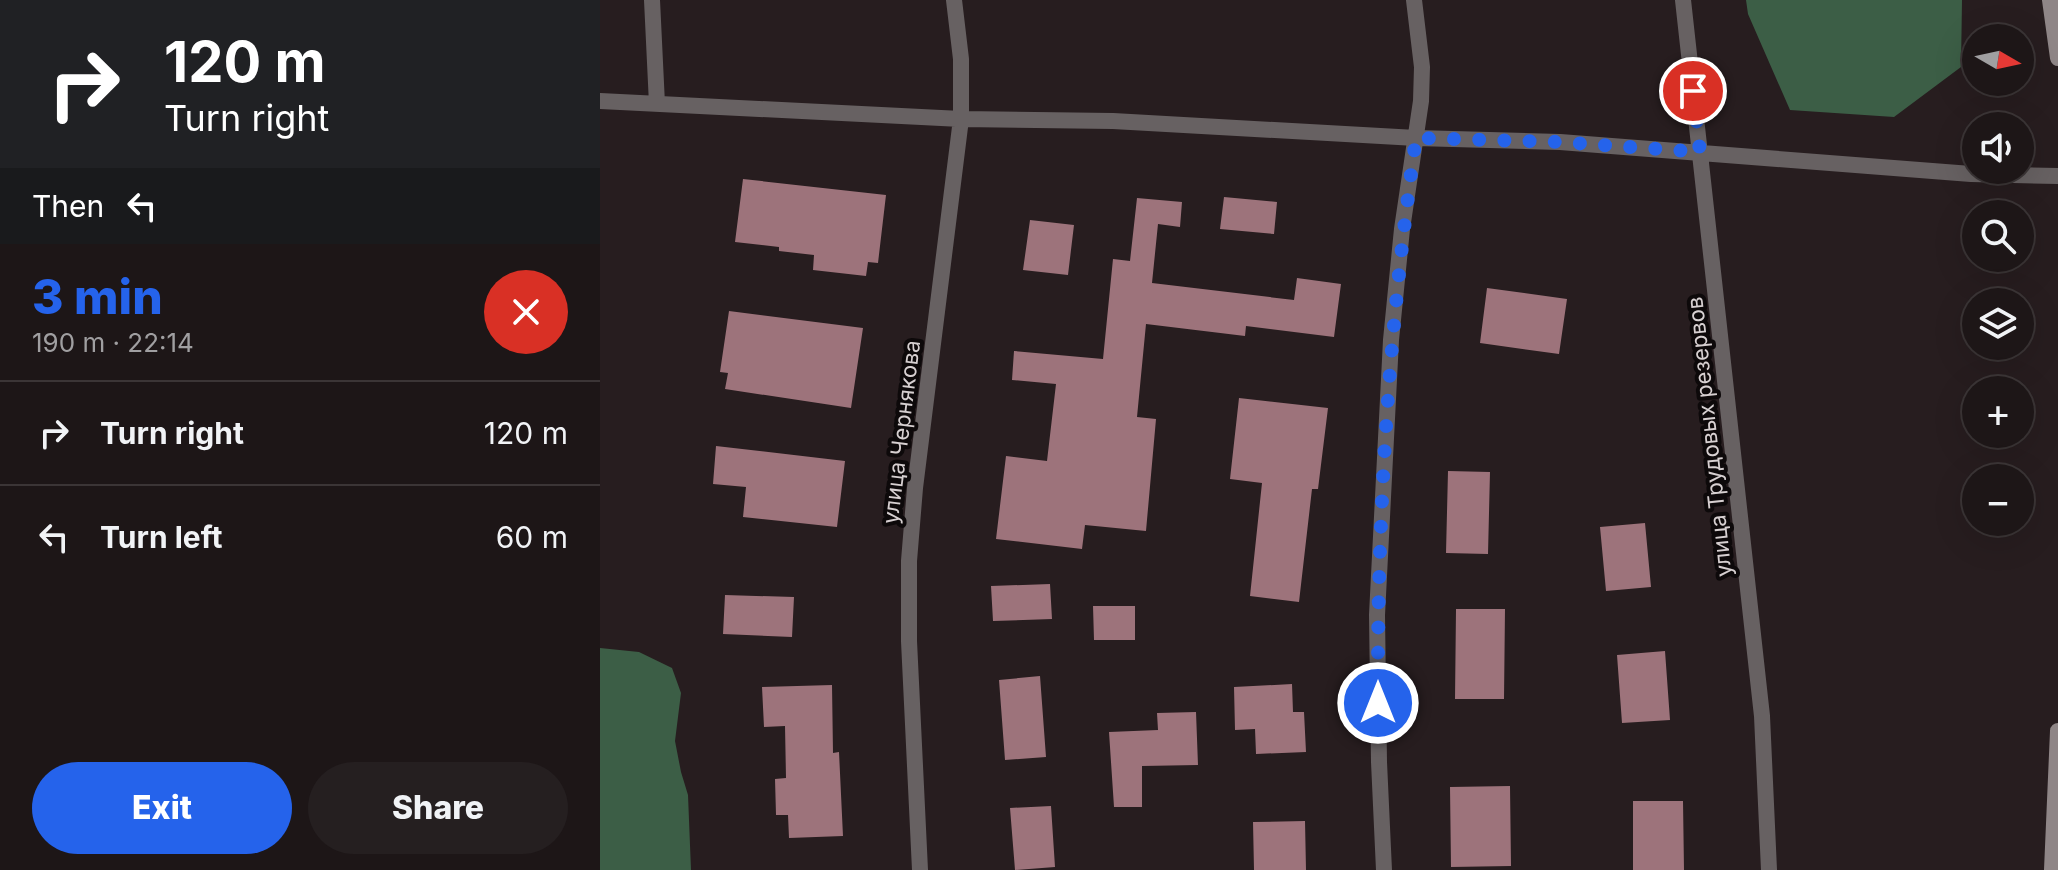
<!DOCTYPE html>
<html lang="en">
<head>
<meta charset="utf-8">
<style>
	:root { --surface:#1d1617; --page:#251f20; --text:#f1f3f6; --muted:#a09fa1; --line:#3b3536; --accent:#2563eb }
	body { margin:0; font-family:Inter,sans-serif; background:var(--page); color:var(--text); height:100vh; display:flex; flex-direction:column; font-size:30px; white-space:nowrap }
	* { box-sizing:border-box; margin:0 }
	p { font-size:26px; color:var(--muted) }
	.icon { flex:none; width:44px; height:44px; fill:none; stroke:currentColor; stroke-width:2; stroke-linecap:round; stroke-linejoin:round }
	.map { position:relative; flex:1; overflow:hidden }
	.panel { display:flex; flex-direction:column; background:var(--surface); width:600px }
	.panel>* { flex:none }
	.guide { background:#202124; color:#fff; overflow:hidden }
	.needle { width:52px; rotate:99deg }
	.tools { position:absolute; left:1362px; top:24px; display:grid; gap:16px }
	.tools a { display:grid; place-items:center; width:72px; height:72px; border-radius:50%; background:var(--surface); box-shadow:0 8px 32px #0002,0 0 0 2px var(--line); font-size:40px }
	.pin { position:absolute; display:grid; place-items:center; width:68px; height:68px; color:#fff; margin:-34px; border:4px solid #fff; border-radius:50%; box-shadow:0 2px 8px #0007 }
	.me { position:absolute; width:88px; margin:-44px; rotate:0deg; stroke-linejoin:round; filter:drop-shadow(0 0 6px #0008) }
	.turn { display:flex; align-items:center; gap:28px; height:168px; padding:0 32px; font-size:36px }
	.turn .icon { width:104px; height:104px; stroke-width:2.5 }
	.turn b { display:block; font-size:56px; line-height:68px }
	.then { display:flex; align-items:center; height:76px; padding:0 32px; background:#0003; gap:16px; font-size:30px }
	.round { display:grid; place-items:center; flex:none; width:84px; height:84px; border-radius:42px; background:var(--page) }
	.overview { display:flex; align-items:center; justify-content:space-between; height:136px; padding:0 32px }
	h1 { font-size:48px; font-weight:800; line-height:60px; color:var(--accent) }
	.cta { display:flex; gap:16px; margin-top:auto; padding:16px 32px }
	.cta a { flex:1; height:92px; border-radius:48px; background:var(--accent); color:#fff; font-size:32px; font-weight:800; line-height:92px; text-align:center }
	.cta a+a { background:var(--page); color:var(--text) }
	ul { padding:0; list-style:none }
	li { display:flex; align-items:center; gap:24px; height:104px; padding:0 32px; border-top:2px solid var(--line) }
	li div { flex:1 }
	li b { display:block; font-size:30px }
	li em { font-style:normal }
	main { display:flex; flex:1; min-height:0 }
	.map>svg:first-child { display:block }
	.forest { fill:#3c5e46 }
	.building { fill:#9d737b }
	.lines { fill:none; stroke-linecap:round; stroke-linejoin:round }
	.minor { stroke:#676162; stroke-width:16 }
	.secondary { stroke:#8f8687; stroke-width:16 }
	.route { stroke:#2563eb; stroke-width:14; stroke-dasharray:0 25.2 }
	.labels { text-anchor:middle; stroke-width:8; stroke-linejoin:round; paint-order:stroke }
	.street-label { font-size:22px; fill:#d7d0d1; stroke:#0d090a }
</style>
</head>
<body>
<main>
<section class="panel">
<div class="guide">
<div class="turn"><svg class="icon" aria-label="right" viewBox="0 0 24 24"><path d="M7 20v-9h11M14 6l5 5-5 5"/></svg><div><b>120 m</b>Turn right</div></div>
<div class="then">Then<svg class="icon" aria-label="left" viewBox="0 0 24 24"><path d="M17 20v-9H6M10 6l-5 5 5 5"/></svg></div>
</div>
<div class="overview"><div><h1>3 min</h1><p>190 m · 22:14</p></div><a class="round" style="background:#d93025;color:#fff"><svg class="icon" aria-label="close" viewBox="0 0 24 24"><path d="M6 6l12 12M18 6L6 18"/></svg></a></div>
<ul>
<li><svg class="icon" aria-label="right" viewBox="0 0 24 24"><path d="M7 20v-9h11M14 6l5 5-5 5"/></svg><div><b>Turn right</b></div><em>120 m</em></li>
<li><svg class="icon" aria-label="left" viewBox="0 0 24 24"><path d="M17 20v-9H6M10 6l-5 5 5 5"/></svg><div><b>Turn left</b></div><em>60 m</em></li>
</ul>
<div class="cta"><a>Exit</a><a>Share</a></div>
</section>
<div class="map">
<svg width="1458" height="870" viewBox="0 0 1458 870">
	<rect width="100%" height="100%" fill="#271d1f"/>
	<path class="forest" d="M 1146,0 L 1362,0 L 1361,67 L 1294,117 L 1190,110 L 1148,14 Z
		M 0,648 L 39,652 L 72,668 L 81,693 L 75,741 L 81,772 L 88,795 L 91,870 L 0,870 Z"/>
	<path class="building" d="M 143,179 L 286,195 L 278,263 L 268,262 L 266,276 L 213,270 L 214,255 L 179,251 L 179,247 L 135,242 Z
		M 624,197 L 677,202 L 674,234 L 620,229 Z
		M 537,198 L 582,202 L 580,227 L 558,224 L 552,283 L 694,300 L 697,278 L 741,284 L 734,337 L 646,326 L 645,336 L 546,324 L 537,417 L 556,419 L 546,531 L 485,525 L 482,549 L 396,539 L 406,456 L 447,461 L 456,384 L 412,380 L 414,351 L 503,359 L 513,259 L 530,261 Z
		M 430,220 L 474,225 L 468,275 L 423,270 Z
		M 887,288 L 967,299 L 959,354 L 880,343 Z
		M 129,311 L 263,328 L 251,408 L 125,389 L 128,373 L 120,372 Z
		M 639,398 L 728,408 L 718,489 L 712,489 L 699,602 L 650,596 L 662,483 L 630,479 Z
		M 116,446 L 245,461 L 237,527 L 143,517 L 146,487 L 113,484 Z
		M 848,471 L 890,472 L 888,554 L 846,553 Z
		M 1045,523 L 1051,587 L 1006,591 L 1000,527 Z
		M 450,584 L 452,619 L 393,621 L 391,586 Z
		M 125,595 L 194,597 L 192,637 L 123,634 Z
		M 493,606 L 535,606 L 535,640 L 494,640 Z
		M 856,609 L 905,609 L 904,699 L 855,699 Z
		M 1065,651 L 1070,720 L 1022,723 L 1017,655 Z
		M 440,676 L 446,757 L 405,760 L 399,680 Z
		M 692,684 L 693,712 L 704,712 L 706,752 L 656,754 L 655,729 L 635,730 L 634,687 Z
		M 232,685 L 233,753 L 239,752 L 243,836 L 189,838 L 188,815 L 176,815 L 175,779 L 186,778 L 185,726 L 164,727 L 162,687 Z
		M 596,712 L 598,765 L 542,766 L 542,807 L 514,807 L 509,732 L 558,730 L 557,713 Z
		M 910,786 L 911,866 L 851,867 L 850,787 Z
		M 1033,801 L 1083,801 L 1084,870 L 1033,870 Z
		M 451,806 L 455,867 L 415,870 L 410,808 Z
		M 705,821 L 706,870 L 654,870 L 653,822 Z"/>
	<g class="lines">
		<path class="minor" d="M 52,0 L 57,104
			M 1083,0 L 1162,716 L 1169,870
			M 0,101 L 361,119 L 513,121 L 816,138 L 960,142 L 1371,174 L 1458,176
			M 320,870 L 309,641 L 309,561 L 315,488 L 361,119 L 361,59 L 354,0
			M 784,870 L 779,762 L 777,615 L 791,340 L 802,229 L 821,101 L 822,67 L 814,0"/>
		<path class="secondary" d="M 1450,0 L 1458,58
			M 1452,870 L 1458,731"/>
	</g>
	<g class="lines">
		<path class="route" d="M 778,703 C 777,515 789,325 816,138 L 960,142 L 1100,152 L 1093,91"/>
	</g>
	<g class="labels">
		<g class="street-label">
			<text transform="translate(301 432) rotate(-83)" y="8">улица Чернякова</text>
			<text transform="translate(1109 437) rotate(-96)" y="8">улица Трудовых резервов</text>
		</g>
	</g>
</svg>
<div class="tools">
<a><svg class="needle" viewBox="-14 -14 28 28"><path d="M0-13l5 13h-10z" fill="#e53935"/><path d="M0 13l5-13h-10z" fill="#a09fa1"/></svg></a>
<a><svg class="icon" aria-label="sound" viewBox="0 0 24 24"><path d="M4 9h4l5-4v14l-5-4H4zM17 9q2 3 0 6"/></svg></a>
<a><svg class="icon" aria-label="search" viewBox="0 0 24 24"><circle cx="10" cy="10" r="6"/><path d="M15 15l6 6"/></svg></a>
<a><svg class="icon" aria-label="layers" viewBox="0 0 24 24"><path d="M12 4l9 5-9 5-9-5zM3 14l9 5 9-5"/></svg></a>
<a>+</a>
<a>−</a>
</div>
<div class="pin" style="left:1093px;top:91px;background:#d93025"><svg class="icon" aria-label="arrive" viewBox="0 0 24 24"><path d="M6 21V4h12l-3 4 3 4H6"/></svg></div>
<svg class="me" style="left:778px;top:703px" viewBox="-20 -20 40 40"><circle r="17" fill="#2563eb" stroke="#fff" stroke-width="3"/><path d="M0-11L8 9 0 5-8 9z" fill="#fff"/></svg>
</div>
</main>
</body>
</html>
